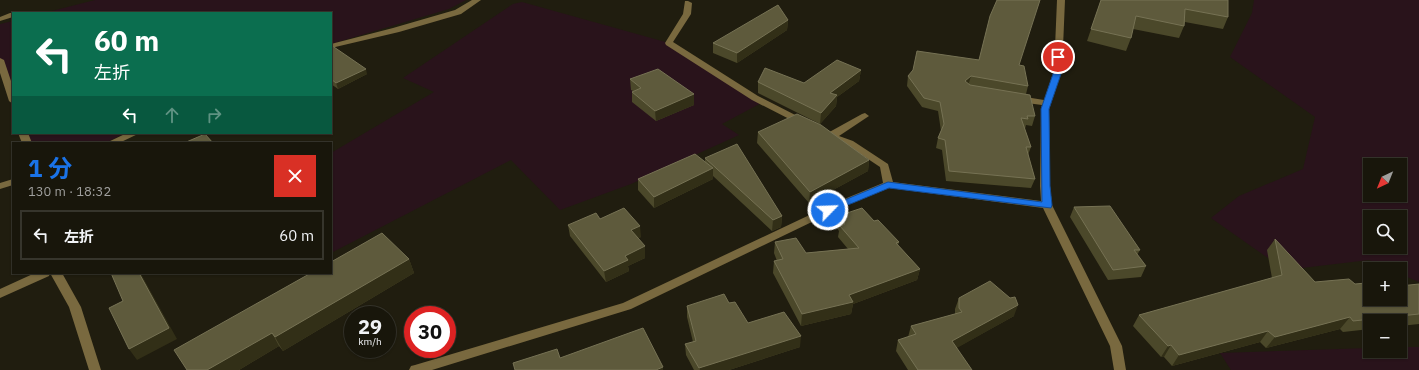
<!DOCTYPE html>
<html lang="ja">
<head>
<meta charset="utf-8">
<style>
	:root { --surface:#18160b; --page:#252319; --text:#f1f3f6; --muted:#9f9f9d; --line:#36352c; --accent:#1a73e8 }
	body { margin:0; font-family:"IBM Plex Sans","Noto Sans JP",sans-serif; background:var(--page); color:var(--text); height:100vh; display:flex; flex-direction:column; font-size:15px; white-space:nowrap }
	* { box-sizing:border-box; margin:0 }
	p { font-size:13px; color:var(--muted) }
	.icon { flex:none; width:22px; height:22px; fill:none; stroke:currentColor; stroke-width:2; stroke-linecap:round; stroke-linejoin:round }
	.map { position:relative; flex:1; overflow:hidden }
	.drawer { position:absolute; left:12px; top:142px; width:320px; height:132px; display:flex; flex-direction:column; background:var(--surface); border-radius:0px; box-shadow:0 1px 3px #0004,0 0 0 1px var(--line) }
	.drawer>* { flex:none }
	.hud { position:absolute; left:12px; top:12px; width:320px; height:122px; border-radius:0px; box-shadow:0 1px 3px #0004,0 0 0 1px var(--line); background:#0b6e4f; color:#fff; overflow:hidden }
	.needle { width:26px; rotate:223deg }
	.controls { position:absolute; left:1363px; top:158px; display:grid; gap:8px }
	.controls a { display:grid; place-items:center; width:44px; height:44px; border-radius:0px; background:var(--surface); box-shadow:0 1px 3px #0004,0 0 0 1px var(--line); font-size:20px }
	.speed { position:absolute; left:344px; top:306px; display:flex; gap:8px; font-size:20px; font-weight:700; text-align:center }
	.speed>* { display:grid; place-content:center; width:52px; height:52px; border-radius:50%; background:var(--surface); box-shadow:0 1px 3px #0004,0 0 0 1px var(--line); line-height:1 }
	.speed small { font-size:10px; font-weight:400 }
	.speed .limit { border:6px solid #d22; background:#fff; color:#111 }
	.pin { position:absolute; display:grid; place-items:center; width:34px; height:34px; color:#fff; margin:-17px; border:2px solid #fff; border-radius:50%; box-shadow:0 1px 4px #0007 }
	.me { position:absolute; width:44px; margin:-22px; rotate:66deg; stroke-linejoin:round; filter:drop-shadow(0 0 3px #0008) }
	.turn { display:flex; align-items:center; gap:14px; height:84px; padding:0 16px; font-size:18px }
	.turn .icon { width:52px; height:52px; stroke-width:2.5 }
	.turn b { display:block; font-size:28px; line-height:34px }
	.lanes { display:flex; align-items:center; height:38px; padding:0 16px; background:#0003; justify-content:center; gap:20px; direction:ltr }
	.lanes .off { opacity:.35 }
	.round { display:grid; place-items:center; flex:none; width:42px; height:42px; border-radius:0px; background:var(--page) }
	.summary { display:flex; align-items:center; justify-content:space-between; height:68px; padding:0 16px }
	h1 { font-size:24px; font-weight:700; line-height:30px; color:var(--accent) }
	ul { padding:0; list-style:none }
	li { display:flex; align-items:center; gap:12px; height:50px; margin:0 8px 6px; padding:0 8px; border:2px solid var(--line); border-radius:0px }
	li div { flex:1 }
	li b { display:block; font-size:15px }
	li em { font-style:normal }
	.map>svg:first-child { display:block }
	.green { fill:#29131b; fill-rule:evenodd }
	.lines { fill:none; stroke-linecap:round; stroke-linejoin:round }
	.minor { fill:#79693f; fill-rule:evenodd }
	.wall { fill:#4b482a }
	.shaded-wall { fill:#322f17 }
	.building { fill:#5e5a3c; stroke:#767254 }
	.route { fill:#1a73e8; stroke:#114b97 }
</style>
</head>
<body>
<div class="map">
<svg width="1419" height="370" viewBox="0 0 1419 370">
	<rect width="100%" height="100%" fill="#201d0f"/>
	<path class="green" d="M 95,0 L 466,0 L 449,9 L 331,44 L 331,13 L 44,13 Z
		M 1254,0 L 1419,0 L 1419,282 L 1400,274 L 1400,269 L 1390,269 L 1369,260 L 1285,270 L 1211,218 L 1239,196 L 1303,169 L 1315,117 L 1230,57 L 1252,13 ZM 1370,165 L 1400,165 L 1400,195 L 1370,195 ZM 1370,217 L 1400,217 L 1400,247 L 1370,247 Z
		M 522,2 L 669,43 L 763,102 L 722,124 L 739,135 L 631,184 L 560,210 L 511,160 L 331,253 L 331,153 L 434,92 L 403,78 L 513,4 Z
		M 13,21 L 13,101 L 0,60 L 0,24 Z
		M 23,133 L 126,133 L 105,143 L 27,143 Z
		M 1400,347 L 1419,347 L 1419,370 L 1231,370 L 1220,353 L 1370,348 L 1370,351 L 1400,351 Z"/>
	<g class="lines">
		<path class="minor" d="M 472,0 L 481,0 L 461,14 L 399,32 L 331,48 L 331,44 L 393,28 L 455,10 Z
			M 1057,0 L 1065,0 L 1062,71 L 1049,109 L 1050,186 L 1052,205 L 1122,346 L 1126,370 L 1114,370 L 1110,346 L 1043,208 L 889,188 L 845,206 L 631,309 L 432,370 L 409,370 L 411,366 L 415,365 L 623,303 L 837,202 L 883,183 L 880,167 L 847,145 L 826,137 L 824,135 L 862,114 L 865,113 L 869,116 L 839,136 L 853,141 L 888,164 L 893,182 L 1041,201 L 1040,186 L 1041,109 L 1042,105 L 1019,102 L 1015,99 L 1019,96 L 1044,100 L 1054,71 Z
			M 685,1 L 688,1 L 692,3 L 691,14 L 673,42 L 758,96 L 805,120 L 807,122 L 805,124 L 799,124 L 752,100 L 666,45 L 665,43 L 683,14 Z
			M 10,13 L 14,13 L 13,17 L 0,21 L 0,17 Z
			M 0,58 L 4,60 L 13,87 L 13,104 L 9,101 L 0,73 Z
			M 18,133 L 28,133 L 32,143 L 22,143 Z
			M 127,133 L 140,133 L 119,143 L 106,143 Z
			M 13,179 L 13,185 L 0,189 L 0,183 Z
			M 35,273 L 62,273 L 81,307 L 101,370 L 89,370 L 69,307 L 50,273 L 49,276 L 0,298 L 0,289 Z"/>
	</g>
	<path class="wall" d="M 1101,0 L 1228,0 L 1228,17 L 1223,29 L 1185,22 L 1184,26 L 1179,38 L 1133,29 L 1131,38 L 1126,51 L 1087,41 Z
		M 788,20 L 787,30 L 737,63 L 713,53 L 713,43 Z
		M 331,45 L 367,74 L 338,89 L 331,84 Z
		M 979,60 L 1019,65 L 1028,86 L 1026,94 L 1035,116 L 1032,126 L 1026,125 L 1025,129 L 1031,147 L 1028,155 L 1035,179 L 1031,188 L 946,181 L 942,150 L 936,148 L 938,138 L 941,131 L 938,111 L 922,107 L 907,86 L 908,76 Z
		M 861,70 L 859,81 L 837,97 L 836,106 L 820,124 L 758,93 L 758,82 L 804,83 Z
		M 630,79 L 694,94 L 694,105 L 656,121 L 632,102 L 632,92 L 633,91 L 631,90 Z
		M 758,132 L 869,160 L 868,171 L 809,203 L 757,143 Z
		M 705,158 L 782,216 L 781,227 L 772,231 L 713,176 L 713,179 L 654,208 L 638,190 L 638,179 L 705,162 Z
		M 1074,207 L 1140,250 L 1137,255 L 1146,266 L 1141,277 L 1108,280 L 1070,217 Z
		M 838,216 L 874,221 L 899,242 L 898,245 L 920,269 L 917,280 L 853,304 L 851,314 L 801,326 L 773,273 L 774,261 L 777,261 L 774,253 L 775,242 L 806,253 L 848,249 L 838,237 L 839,231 L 836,227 Z
		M 600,219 L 641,237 L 638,238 L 645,258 L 628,266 L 629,271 L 606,282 L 570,236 L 568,225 Z
		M 1275,239 L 1315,282 L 1370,299 L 1419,284 L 1419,324 L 1400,326 L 1400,321 L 1370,321 L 1370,329 L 1343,332 L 1340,329 L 1266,348 L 1260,342 L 1172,366 L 1164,357 L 1161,357 L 1133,326 L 1139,315 L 1272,278 L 1267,250 Z
		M 409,259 L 414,273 L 283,351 L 279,346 L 239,370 L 187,370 Z
		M 959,298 L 1014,316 L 956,348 L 972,370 L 908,370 L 896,351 L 898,340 L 908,337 L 911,326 L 955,314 L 955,309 Z
		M 687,306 L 748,323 L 800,347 L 729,370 L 694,370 L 686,355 L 685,344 L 693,342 L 687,317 Z"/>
	<path class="shaded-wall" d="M 788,20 L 787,30 L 737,63 L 737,53 Z
		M 366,69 L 367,74 L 338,89 L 336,83 Z
		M 861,70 L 859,81 L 837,97 L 836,106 L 820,124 L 821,113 L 830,93 Z
		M 971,76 L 968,86 L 965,81 Z
		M 694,94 L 694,105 L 656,121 L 655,111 Z
		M 869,160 L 868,171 L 809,203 L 810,192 Z
		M 713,168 L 713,179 L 654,208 L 654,197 Z
		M 782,216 L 781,227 L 772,231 L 773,220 Z
		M 640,226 L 641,237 L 632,241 L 631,230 Z
		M 645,246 L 645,258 L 628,266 L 629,271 L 606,282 L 604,271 L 625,256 Z
		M 409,259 L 414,273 L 283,351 L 275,337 Z
		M 920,269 L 917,280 L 853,304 L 851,314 L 801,326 L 802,314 L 849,295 Z
		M 139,273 L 143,273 L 141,274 L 177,339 L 137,360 L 129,349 Z
		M 1018,305 L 1014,316 L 948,353 L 952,341 Z
		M 1350,317 L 1340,329 L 1266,348 L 1275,337 Z
		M 1268,331 L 1260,342 L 1172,366 L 1179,355 Z
		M 272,333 L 279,346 L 239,370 L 207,370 Z
		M 801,336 L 800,347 L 729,370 L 700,370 L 699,368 Z
		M 1171,345 L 1164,357 L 1161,357 L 1168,346 Z
		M 663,367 L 663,370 L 656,370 Z"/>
	<path class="building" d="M 997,0 L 1040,0 L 1019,65 L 1024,66 L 1028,86 L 971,76 L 965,81 L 970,85 L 1030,95 L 1035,116 L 1027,116 L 1028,119 L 1021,118 L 1031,147 L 1026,147 L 1035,179 L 949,171 L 945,140 L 938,138 L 944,124 L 940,102 L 924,98 L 908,76 L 913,70 L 917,51 L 979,60 L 990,16 Z
		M 1101,0 L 1228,0 L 1228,17 L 1185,9 L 1184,26 L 1136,16 L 1131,38 L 1091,29 Z
		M 778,5 L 788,20 L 737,53 L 713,43 Z
		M 331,45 L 366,69 L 336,83 L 331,79 Z
		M 837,60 L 861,70 L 830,93 L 837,95 L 821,113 L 758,82 L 765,68 L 804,83 Z
		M 658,69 L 694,94 L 655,111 L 632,92 L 641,88 L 630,79 Z
		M 797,114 L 821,125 L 869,160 L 810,192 L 758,132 Z
		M 205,134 L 213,143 L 184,143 Z
		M 737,144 L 782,216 L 773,220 L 705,158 Z
		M 695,154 L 713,168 L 654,197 L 638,179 Z
		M 1110,206 L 1140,250 L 1134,250 L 1146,266 L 1113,270 L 1074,207 Z
		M 624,208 L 640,226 L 631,230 L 645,246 L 625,256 L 628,260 L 604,271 L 568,225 L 596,213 L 600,219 Z
		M 862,208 L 874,221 L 878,220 L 899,242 L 896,243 L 920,269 L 849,295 L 853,302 L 802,314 L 774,261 L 783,259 L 775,242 L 796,238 L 806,253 L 859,248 L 840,226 L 845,224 L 838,216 Z
		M 382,233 L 409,259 L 275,337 L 272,333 L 207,370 L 187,370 L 174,350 L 311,273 L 331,273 L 331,262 Z
		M 1275,239 L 1315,282 L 1349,279 L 1355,284 L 1366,283 L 1370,287 L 1370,299 L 1400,299 L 1400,286 L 1419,284 L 1419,314 L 1353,321 L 1350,317 L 1275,337 L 1268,331 L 1179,355 L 1171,345 L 1168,346 L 1139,315 L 1282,275 Z
		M 111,273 L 139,273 L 169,328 L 129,349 L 109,308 L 123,301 Z
		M 990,281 L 1010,298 L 1015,297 L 1018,305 L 952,341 L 972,370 L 918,370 L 898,340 L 916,334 L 911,326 L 962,312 L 959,308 L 959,298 Z
		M 724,294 L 729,303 L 735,302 L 748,323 L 784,312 L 801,336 L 699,368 L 685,344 L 696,341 L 687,306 Z
		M 643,328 L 663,367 L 656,370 L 515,370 L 513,363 L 557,349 L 560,358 Z"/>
	<path class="route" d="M 1056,55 L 1062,57 L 1062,71 L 1049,109 L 1050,186 L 1052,205 L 1051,208 L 889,188 L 831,212 L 825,212 L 825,208 L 888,182 L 1042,202 L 1041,109 L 1054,71 Z"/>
</svg>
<div class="controls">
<a><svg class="needle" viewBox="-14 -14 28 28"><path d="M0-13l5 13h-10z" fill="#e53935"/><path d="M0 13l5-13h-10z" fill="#9f9f9d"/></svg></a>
<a><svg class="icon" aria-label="search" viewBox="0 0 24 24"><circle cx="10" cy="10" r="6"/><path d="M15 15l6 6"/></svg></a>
<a>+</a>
<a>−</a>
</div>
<div class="speed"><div>29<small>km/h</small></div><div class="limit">30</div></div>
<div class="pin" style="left:1058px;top:57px;background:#d93025"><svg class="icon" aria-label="arrive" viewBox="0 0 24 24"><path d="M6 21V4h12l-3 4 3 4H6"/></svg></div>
<svg class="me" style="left:828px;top:210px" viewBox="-20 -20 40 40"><circle r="17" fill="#1a73e8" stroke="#fff" stroke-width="3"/><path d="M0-11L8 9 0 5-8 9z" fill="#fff"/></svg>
<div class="hud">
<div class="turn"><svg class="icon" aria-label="left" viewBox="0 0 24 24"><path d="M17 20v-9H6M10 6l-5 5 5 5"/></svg><div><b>60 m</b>左折</div></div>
<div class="lanes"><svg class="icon" aria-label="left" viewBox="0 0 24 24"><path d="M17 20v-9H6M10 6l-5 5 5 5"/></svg><svg class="icon off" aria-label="ahead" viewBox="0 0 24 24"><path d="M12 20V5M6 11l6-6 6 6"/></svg><svg class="icon off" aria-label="right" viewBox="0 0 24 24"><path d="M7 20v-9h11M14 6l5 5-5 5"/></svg></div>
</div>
<section class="drawer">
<div class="summary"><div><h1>1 分</h1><p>130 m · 18:32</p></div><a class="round" style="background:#d93025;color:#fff"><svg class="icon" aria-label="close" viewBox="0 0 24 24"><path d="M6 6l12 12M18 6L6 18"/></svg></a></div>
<ul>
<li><svg class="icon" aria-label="left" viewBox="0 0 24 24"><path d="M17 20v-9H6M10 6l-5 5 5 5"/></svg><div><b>左折</b></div><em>60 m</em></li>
</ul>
</section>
</div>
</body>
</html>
